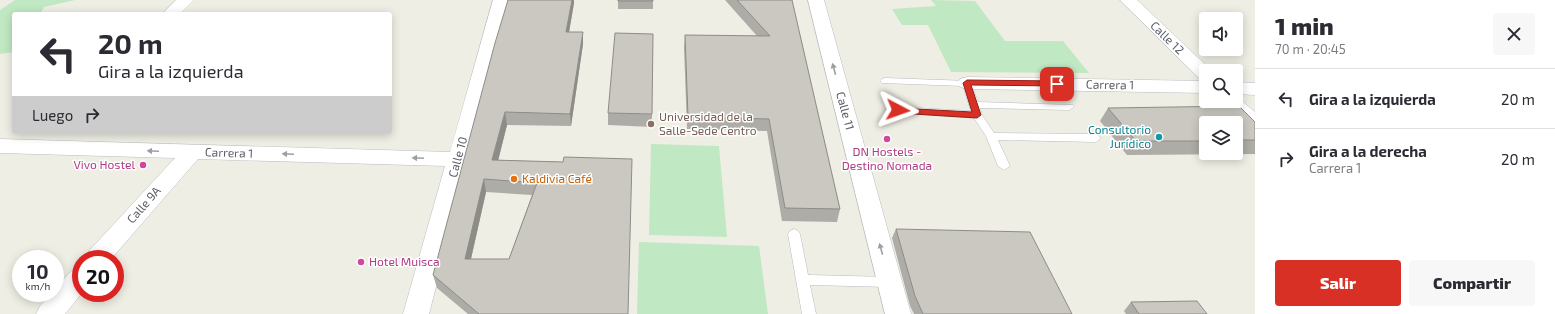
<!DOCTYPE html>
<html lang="es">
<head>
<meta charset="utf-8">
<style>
	:root { --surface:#fff; --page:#f7f7f7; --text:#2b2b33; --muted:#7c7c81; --line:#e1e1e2; --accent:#d93025 }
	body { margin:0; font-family:"Exo 2",sans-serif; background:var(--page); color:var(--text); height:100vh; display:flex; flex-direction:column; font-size:15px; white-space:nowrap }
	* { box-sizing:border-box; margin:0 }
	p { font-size:13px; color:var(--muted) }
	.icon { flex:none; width:22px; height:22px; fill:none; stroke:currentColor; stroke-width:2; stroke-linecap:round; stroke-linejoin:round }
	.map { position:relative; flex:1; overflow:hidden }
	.sheet { display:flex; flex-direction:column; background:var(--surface); width:300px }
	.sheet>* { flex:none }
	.top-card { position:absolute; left:12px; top:12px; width:380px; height:122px; border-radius:4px; box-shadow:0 2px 10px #0003; background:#fff; color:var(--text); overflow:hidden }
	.tools { position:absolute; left:1199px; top:12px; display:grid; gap:8px }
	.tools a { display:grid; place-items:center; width:44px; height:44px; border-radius:4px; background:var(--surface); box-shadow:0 2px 10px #0003; font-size:20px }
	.speed { position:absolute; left:12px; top:250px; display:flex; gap:8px; font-size:20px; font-weight:700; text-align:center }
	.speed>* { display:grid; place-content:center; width:52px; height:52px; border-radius:50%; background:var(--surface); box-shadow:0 2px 10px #0003; line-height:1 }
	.speed small { font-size:10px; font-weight:400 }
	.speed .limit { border:6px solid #d22; background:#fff; color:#111 }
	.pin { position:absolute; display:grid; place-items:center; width:34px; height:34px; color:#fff; margin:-17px; border-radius:8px; box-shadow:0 2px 6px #0006 }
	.me { position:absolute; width:44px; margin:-22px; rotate:94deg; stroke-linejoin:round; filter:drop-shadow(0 0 3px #0008) }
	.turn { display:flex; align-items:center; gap:14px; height:84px; padding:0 20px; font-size:18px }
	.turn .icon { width:52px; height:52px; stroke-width:2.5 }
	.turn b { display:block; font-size:28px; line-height:34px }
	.then { display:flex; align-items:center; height:38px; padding:0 20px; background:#0003; gap:8px; font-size:15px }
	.round { display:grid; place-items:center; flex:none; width:42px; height:42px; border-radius:4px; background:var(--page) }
	.head { display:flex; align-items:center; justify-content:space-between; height:68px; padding:0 20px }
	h1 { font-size:24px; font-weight:800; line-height:30px }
	.cta { display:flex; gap:8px; margin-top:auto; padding:8px 20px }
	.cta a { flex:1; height:46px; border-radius:4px; background:var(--accent); color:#fff; font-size:16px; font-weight:800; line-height:46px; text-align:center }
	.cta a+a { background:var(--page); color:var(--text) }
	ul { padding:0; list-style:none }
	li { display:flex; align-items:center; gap:12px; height:60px; padding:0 20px; border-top:1px solid var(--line) }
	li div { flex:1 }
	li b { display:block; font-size:15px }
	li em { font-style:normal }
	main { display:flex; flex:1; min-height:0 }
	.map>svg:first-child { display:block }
	.green { fill:#c0e8c2 }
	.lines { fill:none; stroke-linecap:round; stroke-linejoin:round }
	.service-casing { stroke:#b9bcc1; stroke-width:1 }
	.minor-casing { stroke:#b9bcc1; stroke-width:1 }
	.service { fill:#fff; fill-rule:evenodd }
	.minor { fill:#fff; fill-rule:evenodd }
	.wall { fill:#aeaca6; fill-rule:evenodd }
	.shaded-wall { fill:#8d8c87 }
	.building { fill:#cac8c1; stroke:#8d8c87; fill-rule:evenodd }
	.oneway { fill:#9da0a3 }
	.route { fill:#d93025; stroke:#8d1f18 }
	.education-dot { fill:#8d6e63; stroke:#fff; stroke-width:1.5 }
	.culture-dot { fill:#0f9aa8; stroke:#fff; stroke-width:1.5 }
	.hotel-dot { fill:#d1479c; stroke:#fff; stroke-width:1.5 }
	.food-dot { fill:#e8710a; stroke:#fff; stroke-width:1.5 }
	.labels { text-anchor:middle; stroke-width:3; stroke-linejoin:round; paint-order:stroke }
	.street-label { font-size:12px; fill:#5c6066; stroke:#fff }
	.education-label { font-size:12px; fill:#785e54; stroke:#fff; text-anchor:start }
	.culture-label { font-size:12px; fill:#0d838f; stroke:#fff; text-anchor:end }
	.hotel-label { font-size:12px; fill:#b23c85; stroke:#fff }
	.food-label { font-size:12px; fill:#c56008; stroke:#fff; text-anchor:start }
</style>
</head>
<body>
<main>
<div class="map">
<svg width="1255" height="314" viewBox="0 0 1255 314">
	<rect width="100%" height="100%" fill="#efeee4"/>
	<path class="green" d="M 15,0 L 75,0 L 44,7 L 40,14 L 14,14 L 14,52 L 0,54 L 0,10 Z
		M 931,0 L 975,1 L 1005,41 L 1063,41 L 1089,73 L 951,72 L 928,25 L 902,25 L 892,9 L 936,6 Z
		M 651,144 L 719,146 L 727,237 L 649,235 Z
		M 639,242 L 759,246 L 768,314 L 637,314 Z"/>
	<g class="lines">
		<g class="service-casing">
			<path id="service" d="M 885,78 L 970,81 L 978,102 L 1073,105 L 1074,107 L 1069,110 L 980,108 L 982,115 L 994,133 L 1096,134 L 1101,138 L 1096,142 L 998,140 L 1010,166 L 1004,170 L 998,166 L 986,136 L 974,118 L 898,113 L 893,110 L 898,107 L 971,111 L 963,86 L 882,83 L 880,81 L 882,79 Z
				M 794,229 L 798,231 L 800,234 L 808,275 L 890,277 L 895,278 L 897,282 L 895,286 L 890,287 L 810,285 L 816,314 L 802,314 L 788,234 L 790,231 Z"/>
		</g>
		<g class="minor-casing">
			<path id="minor" d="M 176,0 L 194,0 L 180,14 L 162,14 Z
				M 493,0 L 509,0 L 429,314 L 403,314 L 445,166 L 198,159 L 111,259 L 85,259 L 88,252 L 175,158 L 0,153 L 0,139 L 450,152 Z
				M 808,0 L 824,0 L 911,314 L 885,314 Z
				M 1120,0 L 1137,0 L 1212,71 L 1206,71 L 1206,81 L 1200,79 Z
				M 967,77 L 1206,81 L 1206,93 L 967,89 L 960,87 L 958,83 L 960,79 Z
				M 1236,82 L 1255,83 L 1255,95 L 1236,94 Z
				M 1236,96 L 1255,112 L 1255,129 L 1248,128 L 1222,101 L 1236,101 Z
				M 81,267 L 82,293 L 65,314 L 36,314 L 40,306 L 52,293 L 55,293 L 55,289 L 72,270 Z"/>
		</g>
		<use href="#service" class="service"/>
		<use href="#minor" class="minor"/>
	</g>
	<path class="wall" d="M 508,0 L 574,3 L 569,32 L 583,32 L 583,44 L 571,126 L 507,125 L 498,160 L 563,162 L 628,314 L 468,314 L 437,288 L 433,275 ZM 486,192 L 532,195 L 509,259 L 471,259 Z
		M 618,0 L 653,0 L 653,9 L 618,9 Z
		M 725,0 L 792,0 L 840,209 L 837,222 L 782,221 L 767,131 L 687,129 L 684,47 L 685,35 L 757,36 Z
		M 1108,108 L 1255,122 L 1255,154 L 1127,155 L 1100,121 ZM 1206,123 L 1236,123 L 1236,153 L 1206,153 Z
		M 608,113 L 652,114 L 652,127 L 608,125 Z
		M 896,229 L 1072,314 L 914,314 L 910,306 L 892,238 Z
		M 1131,302 L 1207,314 L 1126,314 L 1124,311 Z"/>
	<path class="shaded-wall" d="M 572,0 L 574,0 L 574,3 L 567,44 L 566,32 Z
		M 583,32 L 583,44 L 571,126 L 570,114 Z
		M 505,112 L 507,125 L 495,173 L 492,160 Z
		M 484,179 L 486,192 L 468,272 L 465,259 Z"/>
	<path class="building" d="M 508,0 L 572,0 L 566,32 L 583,32 L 570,114 L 505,112 L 492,160 L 563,162 L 564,157 L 632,159 L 628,314 L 479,314 L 433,275 L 495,43 ZM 484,179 L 537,183 L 509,259 L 465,259 Z
		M 618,0 L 653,0 L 653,1 L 618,1 Z
		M 737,0 L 792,0 L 840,209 L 785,208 L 769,119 L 688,117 L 685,35 L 770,36 Z
		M 615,33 L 653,34 L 652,114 L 608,113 Z
		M 1239,106 L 1255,122 L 1255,140 L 1236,140 L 1236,123 L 1206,123 L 1206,141 L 1136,141 L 1108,108 Z
		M 896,229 L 1030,232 L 1072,314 L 923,314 L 915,296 Z
		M 1197,301 L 1207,314 L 1139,314 L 1131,302 Z"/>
	<defs><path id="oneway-solid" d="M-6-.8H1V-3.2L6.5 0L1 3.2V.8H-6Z"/></defs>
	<g class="oneway">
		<use href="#oneway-solid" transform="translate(834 69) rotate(-105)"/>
		<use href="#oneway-solid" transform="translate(153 151) rotate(-178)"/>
		<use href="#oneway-solid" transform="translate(288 154) rotate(-178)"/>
		<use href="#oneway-solid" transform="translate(418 158) rotate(-178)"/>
		<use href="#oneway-solid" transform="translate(881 249) rotate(-105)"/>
	</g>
	<path class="route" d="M 967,80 L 1057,81 L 1061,84 L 1057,86 L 971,85 L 981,115 L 977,118 L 898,113 L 894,110 L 898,108 L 972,112 L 963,83 Z"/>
	<circle class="education-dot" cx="651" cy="124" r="4"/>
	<circle class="culture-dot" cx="1159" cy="137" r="4"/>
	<g class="hotel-dot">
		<circle cx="887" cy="139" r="4"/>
		<circle cx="143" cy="165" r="4"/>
		<circle cx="361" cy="262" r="4"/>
	</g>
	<circle class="food-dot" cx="514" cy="179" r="4"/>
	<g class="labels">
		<g class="street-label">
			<text transform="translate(1167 38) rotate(44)" y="4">Calle 12</text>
			<text transform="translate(1110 85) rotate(1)" y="4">Carrera 1</text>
			<text transform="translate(845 111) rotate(75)" y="4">Calle 11</text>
			<text transform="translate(229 153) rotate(2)" y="4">Carrera 1</text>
			<text transform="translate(458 157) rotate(-75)" y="4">Calle 10</text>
			<text transform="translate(144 205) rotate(-49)" y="4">Calle 9A</text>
		</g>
		<g class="education-label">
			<text x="659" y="121">Universidad de la<tspan x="659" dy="14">Salle-Sede Centro</tspan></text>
		</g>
		<g class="culture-label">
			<text x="1151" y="134">Consultorio<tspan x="1151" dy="14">Jurídico</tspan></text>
		</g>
		<g class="hotel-label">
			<text x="887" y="156">DN Hostels -<tspan x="887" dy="14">Destino Nomada</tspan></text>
			<text x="135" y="169" text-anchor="end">Vivo Hostel</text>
			<text x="369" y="266" text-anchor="start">Hotel Muisca</text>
		</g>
		<g class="food-label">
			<text x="522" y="183">Kaldivia Café</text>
		</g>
	</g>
</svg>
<div class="tools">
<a><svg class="icon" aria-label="sound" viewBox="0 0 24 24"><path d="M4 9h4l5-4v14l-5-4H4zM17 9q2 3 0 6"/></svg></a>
<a><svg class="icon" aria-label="search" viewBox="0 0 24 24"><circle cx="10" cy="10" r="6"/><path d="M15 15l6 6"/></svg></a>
<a><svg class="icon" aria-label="layers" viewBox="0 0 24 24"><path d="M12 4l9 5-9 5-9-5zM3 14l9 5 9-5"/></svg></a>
</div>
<div class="speed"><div>10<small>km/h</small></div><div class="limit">20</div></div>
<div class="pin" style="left:1057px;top:84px;background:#d93025"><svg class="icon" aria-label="arrive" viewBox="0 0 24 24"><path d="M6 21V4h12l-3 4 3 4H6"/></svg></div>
<svg class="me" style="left:898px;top:110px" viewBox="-20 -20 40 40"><path d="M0-17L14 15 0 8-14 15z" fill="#d93025" stroke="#fff" stroke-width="4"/></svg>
<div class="top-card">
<div class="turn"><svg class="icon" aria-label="left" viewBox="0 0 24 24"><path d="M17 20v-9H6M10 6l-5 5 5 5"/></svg><div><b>20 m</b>Gira a la izquierda</div></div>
<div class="then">Luego<svg class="icon" aria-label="right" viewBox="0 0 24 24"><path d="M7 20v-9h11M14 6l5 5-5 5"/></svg></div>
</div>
</div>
<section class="sheet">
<div class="head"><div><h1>1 min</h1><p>70 m · 20:45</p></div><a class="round"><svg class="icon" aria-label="close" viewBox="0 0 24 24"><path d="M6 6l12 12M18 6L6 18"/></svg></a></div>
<ul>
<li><svg class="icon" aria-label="left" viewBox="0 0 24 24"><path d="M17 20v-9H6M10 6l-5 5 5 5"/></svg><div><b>Gira a la izquierda</b></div><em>20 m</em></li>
<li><svg class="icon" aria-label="right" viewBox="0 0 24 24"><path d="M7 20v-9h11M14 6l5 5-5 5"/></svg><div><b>Gira a la derecha</b><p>Carrera 1</p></div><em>20 m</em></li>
</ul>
<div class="cta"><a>Salir</a><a>Compartir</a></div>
</section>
</main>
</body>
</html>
